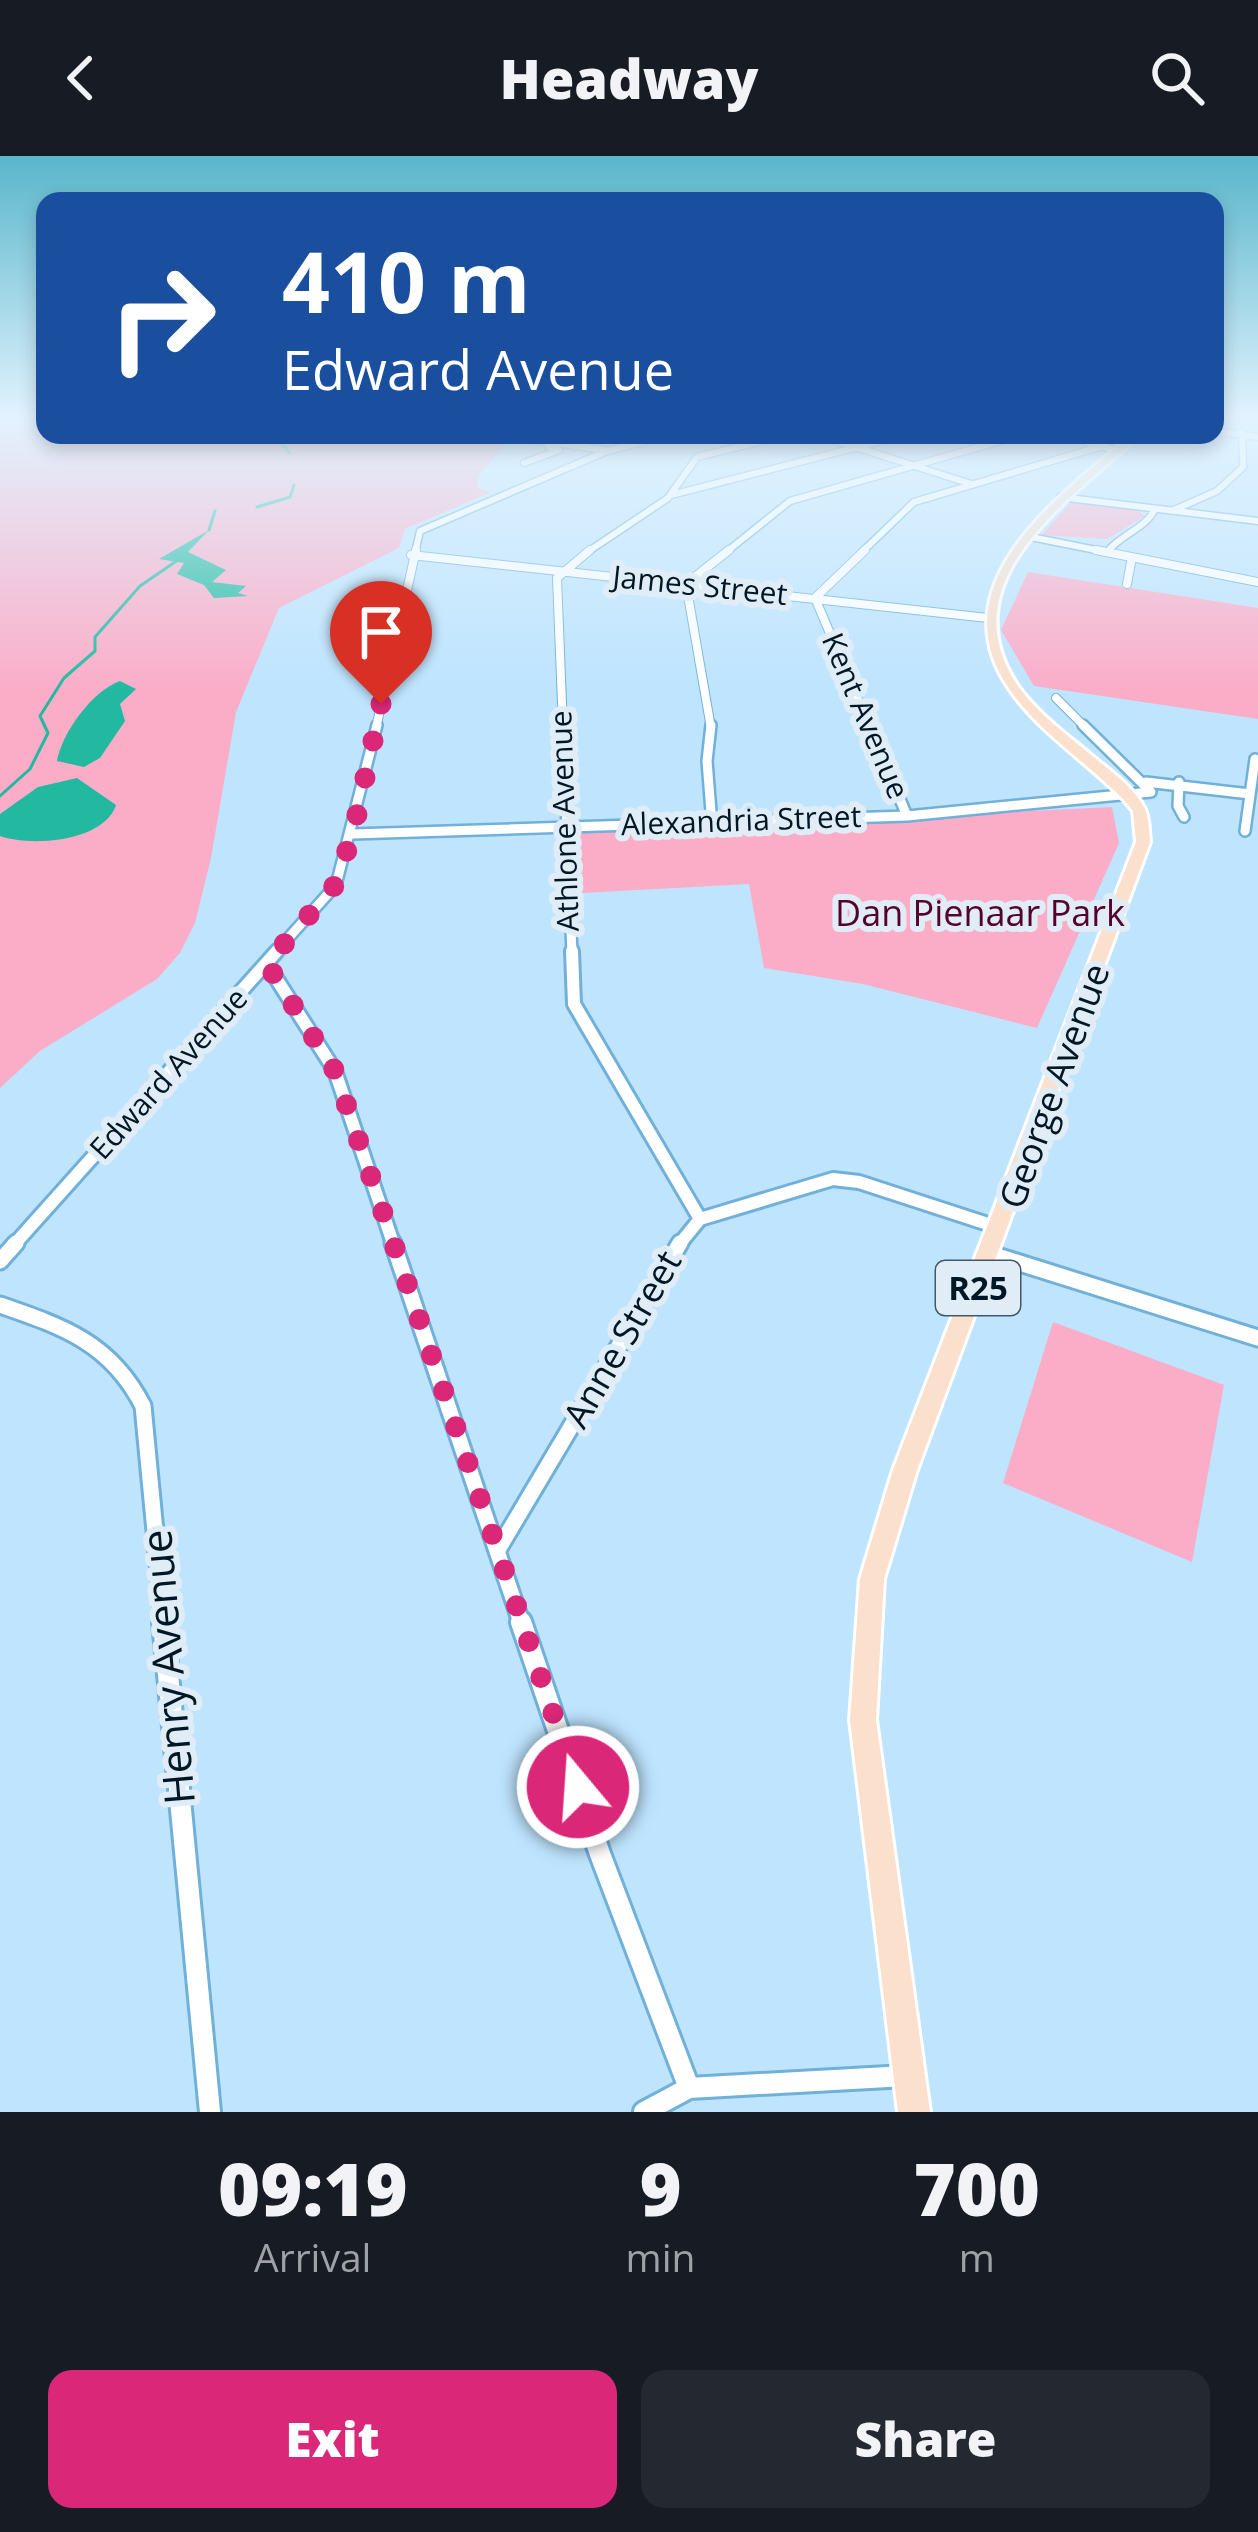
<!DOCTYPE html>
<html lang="en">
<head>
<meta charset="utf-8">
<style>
	:root { --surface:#171b24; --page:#242831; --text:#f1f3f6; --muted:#9ea1a6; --accent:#db2777 }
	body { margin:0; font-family:"Open Sans",sans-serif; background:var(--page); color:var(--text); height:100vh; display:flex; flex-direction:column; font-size:45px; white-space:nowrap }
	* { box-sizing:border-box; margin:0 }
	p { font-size:39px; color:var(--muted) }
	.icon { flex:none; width:66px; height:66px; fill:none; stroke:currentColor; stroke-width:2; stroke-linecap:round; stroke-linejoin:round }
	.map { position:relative; height:1956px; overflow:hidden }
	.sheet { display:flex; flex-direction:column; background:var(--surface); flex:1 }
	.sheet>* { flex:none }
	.banner { position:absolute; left:36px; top:36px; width:1188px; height:252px; border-radius:24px; box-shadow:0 6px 18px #0003; background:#1a4fa0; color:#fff; overflow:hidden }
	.pin { position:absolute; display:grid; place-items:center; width:102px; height:102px; color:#fff; margin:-123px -51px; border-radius:50% 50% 50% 0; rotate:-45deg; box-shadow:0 0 12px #0007 }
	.pin .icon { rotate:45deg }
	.me { position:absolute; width:132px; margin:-66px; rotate:342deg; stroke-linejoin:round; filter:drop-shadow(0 0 9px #0008) }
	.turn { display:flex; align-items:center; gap:42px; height:252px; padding:0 48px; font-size:54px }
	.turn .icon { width:156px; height:156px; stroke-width:2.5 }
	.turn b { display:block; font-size:84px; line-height:102px }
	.eta { display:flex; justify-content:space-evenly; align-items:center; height:204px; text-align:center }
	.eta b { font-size:72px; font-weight:800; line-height:84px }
	.primary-button { display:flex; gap:24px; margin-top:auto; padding:24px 48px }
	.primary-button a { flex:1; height:138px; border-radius:24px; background:var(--accent); color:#fff; font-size:48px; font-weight:800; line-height:138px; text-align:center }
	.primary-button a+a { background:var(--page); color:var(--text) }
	header { display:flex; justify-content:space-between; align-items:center; height:156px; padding:0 48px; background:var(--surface); font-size:54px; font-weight:800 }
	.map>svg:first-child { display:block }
	.green { fill:#fbadc8 }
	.water { fill:#23b9a0 }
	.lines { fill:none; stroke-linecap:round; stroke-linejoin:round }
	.stream { stroke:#23b9a0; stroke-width:3 }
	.street-far5-casing { stroke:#70b0d9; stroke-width:9 }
	.street-far4-casing { stroke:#70b0d9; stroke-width:10 }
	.street-far3-casing { stroke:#70b0d9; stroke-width:14 }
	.street-far2-casing { stroke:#70b0d9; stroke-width:18 }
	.street-far1-casing { stroke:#70b0d9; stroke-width:21 }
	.street-casing { stroke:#70b0d9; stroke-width:26 }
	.primary-casing { stroke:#fff; stroke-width:6 }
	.street-far5 { stroke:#fff; stroke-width:6 }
	.street-far4 { stroke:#fff; stroke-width:8 }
	.street-far3 { stroke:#fff; stroke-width:9 }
	.street-far2 { stroke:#fff; stroke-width:12 }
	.street-far1 { stroke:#fff; stroke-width:15 }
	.street { stroke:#fff; stroke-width:20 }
	.primary { fill:#fae0cd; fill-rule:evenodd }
	.route { stroke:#db2777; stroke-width:21; stroke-dasharray:0 37.8 }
	.labels { text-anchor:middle; stroke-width:12; stroke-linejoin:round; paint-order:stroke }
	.far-street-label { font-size:30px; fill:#001726; stroke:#e1edf6 }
	.shield { fill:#e1edf6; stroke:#445764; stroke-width:3 }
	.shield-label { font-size:33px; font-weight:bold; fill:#001726 }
	.park-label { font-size:36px; fill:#56002c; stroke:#e1edf6 }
	.street-label { font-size:36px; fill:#001726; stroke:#e1edf6 }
	.near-street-label { font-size:42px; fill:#001726; stroke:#e1edf6 }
</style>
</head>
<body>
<header><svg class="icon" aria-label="back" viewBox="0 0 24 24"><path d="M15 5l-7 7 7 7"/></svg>Headway<svg class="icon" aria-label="search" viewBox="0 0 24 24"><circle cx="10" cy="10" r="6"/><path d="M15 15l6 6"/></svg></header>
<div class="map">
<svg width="1258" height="1956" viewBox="0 0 1258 1956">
	<rect width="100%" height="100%" fill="#bee4fe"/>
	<path class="green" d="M 0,260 L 45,260 L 45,279 L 430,279 L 506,288 L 479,319 L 477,332 L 491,336 L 405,373 L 399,392 L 279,452 L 236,556 L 211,702 L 195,767 L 180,797 L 157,823 L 40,895 L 0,932 Z
		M 1071,346 L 1135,353 L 1145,360 L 1107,383 L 1042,379 Z
		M 1028,416 L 1258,452 L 1258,563 L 1034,530 L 1001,474 Z
		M 1112,651 L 1119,687 L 1037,872 L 863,828 L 764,812 L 749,728 L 582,737 L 580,677 Z
		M 1053,1166 L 1224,1229 L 1192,1406 L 1003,1327 Z"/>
	<path class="water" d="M 209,374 L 188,396 L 226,414 L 212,426 L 246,430 L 238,437 L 248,440 L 214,442 L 204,429 L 177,418 L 184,407 L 159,403 Z
		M 120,525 L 136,533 L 120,548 L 125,565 L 100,602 L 84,611 L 57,605 C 62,577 92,535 120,525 Z
		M 77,622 L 116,649 C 104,686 31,691 0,680 L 0,658 L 38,631 Z"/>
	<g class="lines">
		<path class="stream" d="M 264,279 L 281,285 L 289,297
			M 257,351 L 290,341 L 294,329
			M 209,374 L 215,355
			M 0,640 L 30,613 L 48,577 L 40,560 L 64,522 L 95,495 L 95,481 L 140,430 L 178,404"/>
		<g class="street-far5-casing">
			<path id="street-far5" d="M 1215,275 L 1258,281
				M 498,279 L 605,294
				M 818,279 L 971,328
				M 1062,279 L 1118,295
				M 524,307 L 559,294 L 548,290 L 575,279
				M 671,339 L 904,279
				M 1060,341 L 1258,365
				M 1174,354 L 1217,335 L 1243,311 L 1242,276
				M 1026,380 L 1111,397
				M 1108,395 C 1122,378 1146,372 1155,353
				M 415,397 L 420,375 L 607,295 L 669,279
				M 586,397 L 668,342 L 697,301 L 787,279
				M 725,397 L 790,345 L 1021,279
				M 861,397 L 914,346 L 1102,290"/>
		</g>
		<g class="street-far4-casing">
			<path id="street-far4" d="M 865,394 L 815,442 L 870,572
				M 1096,394 L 1258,426
				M 411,399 L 988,462
				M 1127,428 L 1132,401
				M 1056,542 L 1086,572
				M 376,572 L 416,394
				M 563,572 L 557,422 L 590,394
				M 711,572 L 686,428 L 729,394"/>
		</g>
		<g class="street-far3-casing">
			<path id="street-far3" d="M 563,569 L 572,798
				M 711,569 L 707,605 L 712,668
				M 869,569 L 907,660
				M 1146,626 L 1250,638
				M 1179,626 L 1178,650 L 1184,661
				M 1245,675 L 1255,603
				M 353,678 L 907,660 L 1151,636 L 1083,569
				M 274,798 L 336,729 L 377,569"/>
		</g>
		<g class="street-far2-casing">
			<path id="street-far2" d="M 572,795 L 574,848 L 700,1063
				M 267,808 L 335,915 L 394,1090
				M 13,1090 L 277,795
				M 678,1090 L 700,1063 L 833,1023 L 859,1026 L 1000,1072"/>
		</g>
		<g class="street-far1-casing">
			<path id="street-far1" d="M 393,1087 L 522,1469
				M 991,1098 L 1258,1182
				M 0,1105 L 16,1087
				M 0,1149 C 64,1171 111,1187 143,1250 L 164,1469
				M 499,1392 L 680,1087"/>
		</g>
		<g class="street-casing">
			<path id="street" d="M 163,1466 L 210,1956
				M 521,1466 L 600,1698 L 689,1932
				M 644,1956 L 689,1932 L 906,1920"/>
		</g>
		<g class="primary-casing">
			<path id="primary" d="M 1132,279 L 1140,279 C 1072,343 946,423 1018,530 C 1037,557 1066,578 1091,599 C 1109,614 1141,636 1147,659 C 1149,667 1149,677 1150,686 L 917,1314 L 884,1423 L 876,1564 L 930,1956 L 898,1956 L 850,1564 L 860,1423 L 893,1314 L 1136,686 L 1133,655 L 1124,644 C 1088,607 1040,577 1010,534 C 936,429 1059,340 1132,279 Z"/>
		</g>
		<use href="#street-far5" class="street-far5"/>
		<use href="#street-far4" class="street-far4"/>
		<use href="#street-far3" class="street-far3"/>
		<use href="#street-far2" class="street-far2"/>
		<use href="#street-far1" class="street-far1"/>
		<use href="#street" class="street"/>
		<use href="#primary" class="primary"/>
	</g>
	<linearGradient id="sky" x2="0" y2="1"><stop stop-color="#59b6cb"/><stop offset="0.49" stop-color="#e2f3ff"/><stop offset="1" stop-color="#e2f3ff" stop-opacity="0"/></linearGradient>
	<rect width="1258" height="534" fill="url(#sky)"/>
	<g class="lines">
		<path class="route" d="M 381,548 L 353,677 L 335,729 L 267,808 L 335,915 L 578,1631"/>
	</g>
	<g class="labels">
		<g class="far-street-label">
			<text transform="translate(700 430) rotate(6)" y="10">James Street</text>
			<text transform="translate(865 560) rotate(67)" y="10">Kent Avenue</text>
			<text transform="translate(565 665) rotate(-92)" y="10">Athlone Avenue</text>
			<text transform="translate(741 665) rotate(-2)" y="10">Alexandria Street</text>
			<text transform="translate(169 918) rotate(-48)" y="10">Edward Avenue</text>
		</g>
		<rect class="shield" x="936" y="1105" width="84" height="54" rx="9"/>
		<g class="shield-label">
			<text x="978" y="1144">R25</text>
		</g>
		<g class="park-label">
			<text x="980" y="770">Dan Pienaar Park</text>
		</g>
		<g class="street-label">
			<text transform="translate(1054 930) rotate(-70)" y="13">George Avenue</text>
			<text transform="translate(622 1183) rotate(-60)" y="13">Anne Street</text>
		</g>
		<g class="near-street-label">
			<text transform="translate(168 1511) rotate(-95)" y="15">Henry Avenue</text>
		</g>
	</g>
</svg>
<div class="pin" style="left:381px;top:548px;background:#d93025"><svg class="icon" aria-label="arrive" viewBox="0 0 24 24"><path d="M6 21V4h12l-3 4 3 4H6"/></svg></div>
<svg class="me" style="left:578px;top:1631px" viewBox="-20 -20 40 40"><circle r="17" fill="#db2777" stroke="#fff" stroke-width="3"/><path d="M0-11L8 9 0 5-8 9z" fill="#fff"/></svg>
<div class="banner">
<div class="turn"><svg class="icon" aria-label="right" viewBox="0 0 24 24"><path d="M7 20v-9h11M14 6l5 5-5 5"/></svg><div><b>410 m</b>Edward Avenue</div></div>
</div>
</div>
<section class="sheet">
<div class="eta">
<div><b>09:19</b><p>Arrival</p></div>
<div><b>9</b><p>min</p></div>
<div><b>700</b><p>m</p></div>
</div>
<div class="primary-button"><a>Exit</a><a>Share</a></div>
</section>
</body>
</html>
